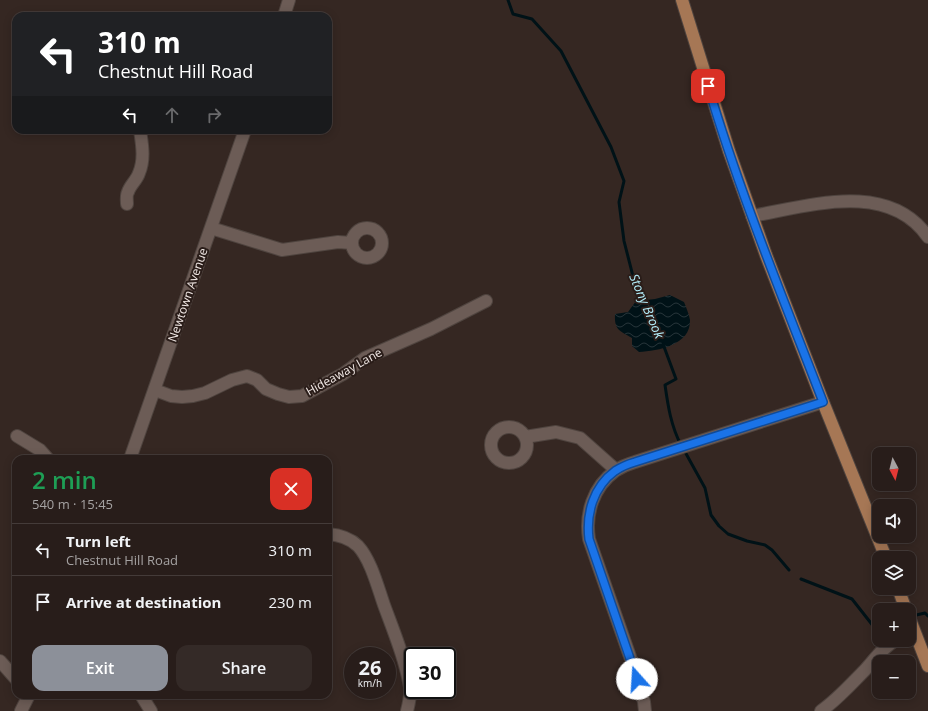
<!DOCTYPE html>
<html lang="en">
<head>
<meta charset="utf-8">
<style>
	:root { --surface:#281d1a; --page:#342a27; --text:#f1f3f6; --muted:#a5a2a2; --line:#443b39; --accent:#8c9099 }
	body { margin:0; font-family:"Open Sans",sans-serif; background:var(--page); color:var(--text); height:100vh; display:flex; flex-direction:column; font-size:15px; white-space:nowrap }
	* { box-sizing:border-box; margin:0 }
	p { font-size:13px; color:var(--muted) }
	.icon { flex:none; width:22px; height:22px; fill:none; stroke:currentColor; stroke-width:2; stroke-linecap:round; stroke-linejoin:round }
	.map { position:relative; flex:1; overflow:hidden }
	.details { position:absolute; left:12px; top:455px; width:320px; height:244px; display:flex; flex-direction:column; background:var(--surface); border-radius:12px; box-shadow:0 2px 10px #0003,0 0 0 1px var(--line) }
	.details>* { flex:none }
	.hud { position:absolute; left:12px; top:12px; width:320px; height:122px; border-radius:12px; box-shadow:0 2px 10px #0003,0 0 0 1px var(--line); background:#202124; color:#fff; overflow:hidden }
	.needle { width:26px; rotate:173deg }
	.tools { position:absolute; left:872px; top:447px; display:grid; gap:8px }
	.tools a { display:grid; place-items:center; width:44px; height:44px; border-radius:8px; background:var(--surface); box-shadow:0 2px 10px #0003,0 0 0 1px var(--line); font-size:20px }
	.speed { position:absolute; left:344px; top:647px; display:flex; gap:8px; font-size:20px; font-weight:700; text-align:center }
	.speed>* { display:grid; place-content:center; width:52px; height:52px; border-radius:50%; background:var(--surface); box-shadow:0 2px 10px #0003,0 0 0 1px var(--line); line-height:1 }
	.speed small { font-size:10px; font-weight:400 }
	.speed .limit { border:2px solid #111; border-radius:6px; background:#fff; color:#111 }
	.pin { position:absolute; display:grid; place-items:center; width:34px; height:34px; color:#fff; margin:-17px; border-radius:8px; box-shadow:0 2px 6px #0006 }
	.me { position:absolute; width:44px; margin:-22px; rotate:341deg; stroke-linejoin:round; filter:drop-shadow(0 0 3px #0008) }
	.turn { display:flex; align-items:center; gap:14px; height:84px; padding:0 20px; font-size:18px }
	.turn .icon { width:52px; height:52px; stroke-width:2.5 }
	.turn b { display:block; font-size:28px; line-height:34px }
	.lanes { display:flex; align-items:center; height:38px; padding:0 20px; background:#0003; justify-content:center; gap:20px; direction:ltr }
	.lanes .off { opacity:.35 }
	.round { display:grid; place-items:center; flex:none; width:42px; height:42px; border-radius:12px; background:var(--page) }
	.head { display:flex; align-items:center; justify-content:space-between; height:68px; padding:0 20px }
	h1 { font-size:24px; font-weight:600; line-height:30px; color:#1e9e55 }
	.cta { display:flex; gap:8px; margin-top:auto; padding:8px 20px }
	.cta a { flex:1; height:46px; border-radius:12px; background:var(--accent); color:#fff; font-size:16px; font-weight:600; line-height:46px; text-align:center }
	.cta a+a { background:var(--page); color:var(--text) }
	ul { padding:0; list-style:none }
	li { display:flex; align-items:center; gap:12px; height:52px; padding:0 20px; border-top:1px solid var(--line) }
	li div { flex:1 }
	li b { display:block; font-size:15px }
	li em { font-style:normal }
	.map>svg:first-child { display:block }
	.water { fill:url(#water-waves) }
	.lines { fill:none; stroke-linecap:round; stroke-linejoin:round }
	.stream { stroke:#001217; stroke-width:3 }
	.minor-casing { stroke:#4f443f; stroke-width:14 }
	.major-casing { stroke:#4f443f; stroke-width:14 }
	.minor { stroke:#6c5c56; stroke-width:12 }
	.major { stroke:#a67755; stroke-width:12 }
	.route-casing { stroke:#114b97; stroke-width:10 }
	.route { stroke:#1a73e8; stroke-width:7 }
	.labels { text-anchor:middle; stroke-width:4; stroke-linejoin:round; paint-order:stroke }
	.street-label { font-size:12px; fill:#f1e8e5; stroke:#2a1d19 }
	.water-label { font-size:13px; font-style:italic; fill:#b3eefb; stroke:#2a1d19 }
</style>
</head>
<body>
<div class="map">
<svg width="928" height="711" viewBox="0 0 928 711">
	<defs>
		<pattern id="water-waves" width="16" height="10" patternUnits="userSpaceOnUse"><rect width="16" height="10" fill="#001217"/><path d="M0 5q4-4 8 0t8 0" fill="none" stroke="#263439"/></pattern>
	</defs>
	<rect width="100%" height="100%" fill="#352722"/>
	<path class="water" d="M 670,295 L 684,302 C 686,307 689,314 690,320 C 691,345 658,351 639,352 L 632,346 L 632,338 C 620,331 614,330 615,314 L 628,312 L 636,301 L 655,299 Z"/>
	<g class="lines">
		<path class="stream" d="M 508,0 L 513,14 L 532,19 L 561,51 L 611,147 L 624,181 L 619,202 L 624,241 L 635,284 L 643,303
			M 663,344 L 676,379 L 665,385 C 668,406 671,426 681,445
			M 684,450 L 705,488 L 711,515 L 719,526 L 728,534 L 747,541 L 765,545 L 772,550 L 789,570
			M 801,579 L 852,599 L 874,627 L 879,625
			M 912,616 L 925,613 L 928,616"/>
		<g class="minor-casing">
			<path id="minor" d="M 284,16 L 289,0
				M 127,204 C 127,201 126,195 128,192 C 130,185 137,180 139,173 C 145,159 142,144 140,130
				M 752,216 C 809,206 888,180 928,237
				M352 243a15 15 0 1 1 30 0a15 15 0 1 1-30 0Z
				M 211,228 L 282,250 L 338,242 L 352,243
				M 155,390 L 171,396 L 182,397 L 193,396 L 205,393 L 232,380 L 247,376 L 257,380 L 266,389 L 278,394 L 289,397 L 302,396 L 343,374 L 365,358 L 431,329 L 486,301
				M491 445a18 18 0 1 1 36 0a18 18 0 1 1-36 0Z
				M 17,436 L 40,450 L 48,459
				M 525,437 L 556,432 L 580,438 L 616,470
				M 130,459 L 245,130
				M 328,534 C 340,535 350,538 358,546 C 371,560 378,588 384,605 C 394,632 405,659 410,687 C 411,695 409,703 407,711
				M 0,661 L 16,679
				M 141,695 L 151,711
				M 21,711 L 29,695
				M 645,711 L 644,702 L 635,671 L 589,539 C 585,514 593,487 615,471 C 621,467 628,464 635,462 L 823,402
				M 821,711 C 837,700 851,684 865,670 C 875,659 883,647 896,640"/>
		</g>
		<g class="major-casing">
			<path id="major" d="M 682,0 L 729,151 L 766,255 L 823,402 L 886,558
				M 898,588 L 906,610
				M 909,617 L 928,666"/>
		</g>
		<use href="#minor" class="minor"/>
		<use href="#major" class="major"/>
	</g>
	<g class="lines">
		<g class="route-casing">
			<path id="route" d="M 637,679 L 589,539 C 586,514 593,487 615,471 C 621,467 628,464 635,462 L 823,402 C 783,298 740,194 708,86"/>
		</g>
		<use href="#route" class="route"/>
	</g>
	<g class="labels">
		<g class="street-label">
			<text transform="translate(188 295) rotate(-71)" y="4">Newtown Avenue</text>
			<text transform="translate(344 372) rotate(-29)" y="4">Hideaway Lane</text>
		</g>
		<g class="water-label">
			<text transform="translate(647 306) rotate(67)" y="5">Stony Brook</text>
		</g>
	</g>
</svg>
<div class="tools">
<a><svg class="needle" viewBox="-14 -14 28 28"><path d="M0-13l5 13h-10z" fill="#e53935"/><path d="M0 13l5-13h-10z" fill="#a5a2a2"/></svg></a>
<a><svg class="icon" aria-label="sound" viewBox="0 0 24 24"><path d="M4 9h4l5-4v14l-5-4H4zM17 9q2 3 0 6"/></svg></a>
<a><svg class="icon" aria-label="layers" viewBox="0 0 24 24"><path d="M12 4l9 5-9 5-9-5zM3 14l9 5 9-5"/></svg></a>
<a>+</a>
<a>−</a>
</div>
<div class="speed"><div>26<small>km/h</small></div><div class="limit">30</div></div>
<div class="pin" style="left:708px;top:86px;background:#d93025"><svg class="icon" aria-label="arrive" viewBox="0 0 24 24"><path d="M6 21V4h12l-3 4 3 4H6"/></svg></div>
<svg class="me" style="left:637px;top:679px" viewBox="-20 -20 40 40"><circle r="19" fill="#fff"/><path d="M0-13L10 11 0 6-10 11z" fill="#1a73e8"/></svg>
<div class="hud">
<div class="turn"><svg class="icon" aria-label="left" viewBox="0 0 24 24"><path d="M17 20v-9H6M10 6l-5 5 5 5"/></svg><div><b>310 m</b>Chestnut Hill Road</div></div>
<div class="lanes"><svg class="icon" aria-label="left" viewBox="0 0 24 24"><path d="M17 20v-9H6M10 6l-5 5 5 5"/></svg><svg class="icon off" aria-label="ahead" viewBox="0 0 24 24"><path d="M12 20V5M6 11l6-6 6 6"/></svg><svg class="icon off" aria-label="right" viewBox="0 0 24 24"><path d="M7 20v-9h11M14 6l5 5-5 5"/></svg></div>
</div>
<section class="details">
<div class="head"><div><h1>2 min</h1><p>540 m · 15:45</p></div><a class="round" style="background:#d93025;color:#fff"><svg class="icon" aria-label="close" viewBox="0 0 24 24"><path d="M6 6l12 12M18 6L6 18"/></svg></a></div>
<ul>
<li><svg class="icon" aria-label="left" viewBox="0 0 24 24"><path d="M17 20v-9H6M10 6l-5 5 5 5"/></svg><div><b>Turn left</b><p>Chestnut Hill Road</p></div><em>310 m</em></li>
<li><svg class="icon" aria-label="arrive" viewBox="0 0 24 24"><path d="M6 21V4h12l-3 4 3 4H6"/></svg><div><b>Arrive at destination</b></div><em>230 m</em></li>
</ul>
<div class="cta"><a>Exit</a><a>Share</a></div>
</section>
</div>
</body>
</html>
